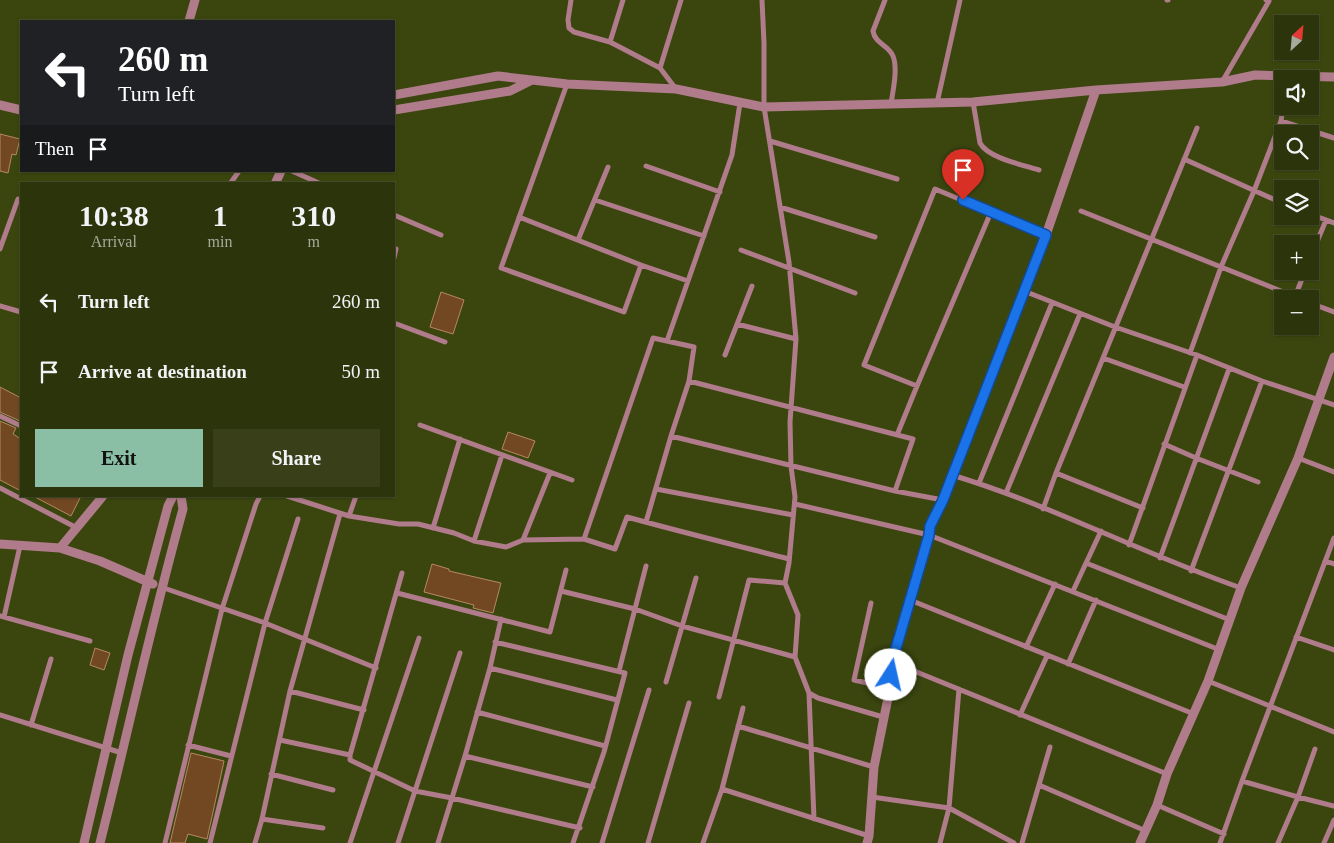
<!DOCTYPE html>
<html lang="en">
<head>
<meta charset="utf-8">
<style>
	:root { --surface:#2c340b; --page:#383f19; --text:#f1f3f6; --muted:#a6aa9d; --line:#484f2c; --accent:#8abfa5 }
	body { margin:0; font-family:Georgia,serif; background:var(--page); color:var(--text); height:100vh; display:flex; flex-direction:column; font-size:19px; white-space:nowrap }
	* { box-sizing:border-box; margin:0 }
	p { font-size:16px; color:var(--muted) }
	.icon { flex:none; width:28px; height:28px; fill:none; stroke:currentColor; stroke-width:2; stroke-linecap:round; stroke-linejoin:round }
	.map { position:relative; flex:1; overflow:hidden }
	.side { position:absolute; left:20px; top:182px; width:375px; height:315px; display:flex; flex-direction:column; background:var(--surface); border-radius:0px; box-shadow:0 1px 4px #0004,0 0 0 1px var(--line) }
	.side>* { flex:none }
	.banner { position:absolute; left:20px; top:20px; width:375px; height:152px; border-radius:0px; box-shadow:0 1px 4px #0004,0 0 0 1px var(--line); background:#202124; color:#fff; overflow:hidden }
	.needle { width:32px; rotate:26deg }
	.buttons { position:absolute; left:1274px; top:15px; display:grid; gap:10px }
	.buttons a { display:grid; place-items:center; width:45px; height:45px; border-radius:0px; background:var(--surface); box-shadow:0 1px 4px #0004,0 0 0 1px var(--line); font-size:25px }
	.pin { position:absolute; display:grid; place-items:center; width:42px; height:42px; color:#fff; margin:-51px -21px; border-radius:50% 50% 50% 0; rotate:-45deg; box-shadow:0 0 5px #0007 }
	.pin .icon { rotate:45deg }
	.me { position:absolute; width:55px; margin:-28px; rotate:10deg; stroke-linejoin:round; filter:drop-shadow(0 0 4px #0008) }
	.turn { display:flex; align-items:center; gap:18px; height:105px; padding:0 15px; font-size:22px }
	.turn .icon { width:65px; height:65px; stroke-width:2.5 }
	.turn b { display:block; font-size:35px; line-height:42px }
	.then { display:flex; align-items:center; height:48px; padding:0 15px; background:#0003; gap:10px; font-size:19px }
	.eta { display:flex; justify-content:space-evenly; align-items:center; height:85px; text-align:center }
	.eta b { font-size:30px; font-weight:700; line-height:35px }
	.button { display:flex; gap:10px; margin-top:auto; padding:10px 15px }
	.button a { flex:1; height:58px; border-radius:0px; background:var(--accent); color:#111; font-size:20px; font-weight:700; line-height:58px; text-align:center }
	.button a+a { background:var(--page); color:var(--text) }
	ul { padding:0; list-style:none }
	li { display:flex; align-items:center; gap:15px; height:70px; padding:0 15px }
	li div { flex:1 }
	li b { display:block; font-size:19px }
	li em { font-style:normal }
	.map>svg:first-child { display:block }
	.building { fill:#724822; stroke:#b68861 }
	.lines { fill:none; stroke-linecap:round; stroke-linejoin:round }
	.minor { stroke:#b07c8b; stroke-width:5 }
	.tertiary { stroke:#b07c8b; stroke-width:9 }
	.route-casing { stroke:#114b97; stroke-width:12 }
	.route { stroke:#1a73e8; stroke-width:9 }
</style>
</head>
<body>
<div class="map">
<svg width="1334" height="843" viewBox="0 0 1334 843">
	<rect width="100%" height="100%" fill="#3b460f"/>
	<path class="building" d="M 0,134 L 20,139 L 16,155 L 12,154 L 8,173 L 0,171 Z
		M 441,292 L 464,300 L 453,334 L 430,327 Z
		M 0,387 L 21,398 L 21,418 L 20,421 L 0,412 Z
		M 0,421 L 16,428 L 13,434 L 21,439 L 21,491 L 0,480 Z
		M 508,432 L 535,441 L 528,458 L 502,449 Z
		M 33,496 L 81,496 L 71,516 Z
		M 432,564 L 449,569 L 449,571 L 501,583 L 493,613 L 473,608 L 474,605 L 424,592 Z
		M 95,648 L 110,653 L 104,670 L 90,665 Z
		M 191,753 L 224,761 L 213,812 L 207,839 L 188,834 L 185,843 L 170,843 Z"/>
	<g class="lines">
		<path class="minor" d="M 571,0 L 568,20 L 569,28 L 574,32 L 610,42 L 660,68 L 676,89
			M 762,0 L 764,43 L 764,107 L 789,262 L 796,339 L 790,422 L 791,466 L 795,497 L 789,563 L 785,583
			M 885,0 L 873,31 C 875,44 889,45 893,56 C 898,69 893,90 891,104
			M 1167,0 L 1168,0
			M 610,42 L 623,0
			M 660,68 L 681,0
			M 1222,82 L 1269,1 L 1266,0
			M 567,84 L 501,268 L 624,312 L 641,265 L 688,281
			M 973,102 L 980,143 C 988,158 1023,165 1039,170
			M 937,103 L 960,0
			M 1281,121 L 1334,138
			M 770,141 L 897,179
			M 1184,159 L 1282,203
			M 646,166 L 720,192
			M 292,171 L 321,184
			M 230,184 L 239,171
			M 595,200 L 704,236
			M 780,207 L 875,237
			M 1081,211 L 1301,299
			M 991,212 L 917,386 L 864,365 L 935,189 L 1046,235
			M 1310,214 L 1334,223
			M 394,215 L 441,235
			M 519,217 L 641,265
			M 578,240 L 608,167
			M 0,249 L 18,199
			M 741,250 L 855,293
			M 394,258 L 396,249
			M 1310,259 L 1326,220
			M 1024,291 L 1115,327 L 1197,355 L 1262,381 L 1334,405
			M 1295,297 L 1305,271
			M 1310,303 L 1334,312
			M 0,306 L 21,312
			M 394,323 L 445,342
			M 737,324 L 796,339
			M 667,341 L 732,155 L 740,103
			M 1190,353 L 1221,267 L 1254,191 L 1281,121 L 1283,106
			M 725,355 L 752,286
			M 1103,358 L 1184,387
			M 689,381 L 913,439 L 895,491
			M 0,416 L 21,426
			M 420,425 L 572,480
			M 897,435 L 917,386
			M 671,436 L 895,491 L 943,500
			M 1164,444 L 1196,458 L 1258,482
			M 1298,458 L 1334,472
			M 1056,473 L 1143,508
			M 952,475 C 1051,505 1143,554 1241,588
			M 979,483 L 1052,303
			M 0,488 L 77,528
			M 656,489 L 793,515
			M 1006,493 L 1080,314
			M 287,496 L 349,516 L 399,524 L 418,524 L 454,533 L 474,541 L 506,547 L 523,540 L 584,539
			M 795,504 L 929,535 L 1220,650
			M 1043,509 L 1056,473 L 1197,128
			M 349,516 L 356,496
			M 646,522 L 671,436 L 689,381 L 694,347 L 653,338 L 584,539 L 615,549 L 627,517 C 681,532 735,545 789,559
			M 433,528 L 460,439
			M 523,540 L 550,473
			M 474,541 L 502,455
			M 1129,545 L 1197,355
			M 1160,558 L 1229,369
			M 1325,561 L 1334,564
			M 1086,563 L 1230,620
			M 1191,571 L 1262,381
			M 402,573 L 350,755 L 350,760 L 415,791 L 452,798 L 580,828
			M 161,587 L 265,623 L 376,668
			M 561,591 L 635,609 L 682,626 L 795,657 L 809,693 L 818,698 L 883,717
			M 1073,591 L 1101,531
			M 397,593 L 550,632 L 566,570
			M 910,600 L 1194,714
			M 871,603 L 854,680 L 890,688
			M 0,616 L 90,641
			M 4,617 L 20,546
			M 1296,637 L 1334,650
			M 495,642 L 625,673 L 604,752 L 573,843
			M 1026,647 L 1055,584
			M 892,662 L 1167,774
			M 1068,664 L 1096,600
			M 490,668 L 617,700
			M 619,671 L 646,566
			M 1208,681 L 1334,732
			M 666,682 L 696,578
			M 290,691 L 364,710
			M 809,693 L 814,819
			M 719,697 L 749,580 L 785,583 L 798,615 L 795,657
			M 477,712 L 605,746
			M 0,715 L 122,753
			M 1020,715 L 1047,656
			M 31,725 L 51,659
			M 738,726 L 874,767
			M 280,740 L 350,755
			M 188,745 L 231,756
			M 465,756 L 593,787
			M 271,774 L 333,790
			M 1242,781 L 1298,797 L 1334,806
			M 1039,785 L 1146,831
			M 722,789 L 869,836
			M 872,797 L 949,808 L 1014,843
			M 1157,805 L 1224,834
			M 262,819 L 323,828
			M 165,843 L 222,609 L 256,504 L 260,496
			M 210,843 L 265,623 L 298,519
			M 255,843 L 262,819 L 290,691 L 340,514
			M 350,843 L 419,638
			M 398,843 L 460,653
			M 438,843 L 465,756 L 490,668 L 501,619
			M 602,843 L 649,690
			M 648,843 L 689,703
			M 703,843 L 722,789 L 743,708
			M 940,843 L 949,808 L 959,689
			M 1022,843 L 1050,747
			M 1220,843 L 1242,781 L 1334,538
			M 1278,843 L 1298,797 L 1315,749
			M 1324,843 L 1334,820"/>
		<path class="tertiary" d="M 189,21 L 195,0
			M 394,95 L 498,76 L 567,84 L 676,89 L 764,107 L 973,102 L 1096,90 L 1222,82 L 1255,75 L 1334,77
			M 0,105 L 21,110
			M 394,110 L 510,91 L 532,80
			M 275,184 L 281,171
			M 0,544 L 60,548 L 100,561 L 153,584
			M 60,548 L 103,496
			M 84,843 L 128,655 L 168,506 L 173,496
			M 100,843 C 128,732 152,620 183,509 L 181,496
			M 867,843 L 869,836 L 874,767 L 890,688 L 892,662 L 929,535 L 930,526 L 943,500 L 1046,235 L 1096,90
			M 1140,843 L 1157,805 L 1167,774 L 1208,681 L 1241,588 L 1298,458 L 1334,357"/>
	</g>
	<g class="lines">
		<g class="route-casing">
			<path id="route" d="M 891,675 L 892,662 L 929,535 L 930,526 L 943,500 L 1046,235 L 963,200"/>
		</g>
		<use href="#route" class="route"/>
	</g>
</svg>
<div class="buttons">
<a><svg class="needle" viewBox="-14 -14 28 28"><path d="M0-13l5 13h-10z" fill="#e53935"/><path d="M0 13l5-13h-10z" fill="#a6aa9d"/></svg></a>
<a><svg class="icon" aria-label="sound" viewBox="0 0 24 24"><path d="M4 9h4l5-4v14l-5-4H4zM17 9q2 3 0 6"/></svg></a>
<a><svg class="icon" aria-label="search" viewBox="0 0 24 24"><circle cx="10" cy="10" r="6"/><path d="M15 15l6 6"/></svg></a>
<a><svg class="icon" aria-label="layers" viewBox="0 0 24 24"><path d="M12 4l9 5-9 5-9-5zM3 14l9 5 9-5"/></svg></a>
<a>+</a>
<a>−</a>
</div>
<div class="pin" style="left:963px;top:200px;background:#d93025"><svg class="icon" aria-label="arrive" viewBox="0 0 24 24"><path d="M6 21V4h12l-3 4 3 4H6"/></svg></div>
<svg class="me" style="left:891px;top:675px" viewBox="-20 -20 40 40"><circle r="19" fill="#fff"/><path d="M0-13L10 11 0 6-10 11z" fill="#1a73e8"/></svg>
<div class="banner">
<div class="turn"><svg class="icon" aria-label="left" viewBox="0 0 24 24"><path d="M17 20v-9H6M10 6l-5 5 5 5"/></svg><div><b>260 m</b>Turn left</div></div>
<div class="then">Then<svg class="icon" aria-label="arrive" viewBox="0 0 24 24"><path d="M6 21V4h12l-3 4 3 4H6"/></svg></div>
</div>
<section class="side">
<div class="eta">
<div><b>10:38</b><p>Arrival</p></div>
<div><b>1</b><p>min</p></div>
<div><b>310</b><p>m</p></div>
</div>
<ul>
<li><svg class="icon" aria-label="left" viewBox="0 0 24 24"><path d="M17 20v-9H6M10 6l-5 5 5 5"/></svg><div><b>Turn left</b></div><em>260 m</em></li>
<li><svg class="icon" aria-label="arrive" viewBox="0 0 24 24"><path d="M6 21V4h12l-3 4 3 4H6"/></svg><div><b>Arrive at destination</b></div><em>50 m</em></li>
</ul>
<div class="button"><a>Exit</a><a>Share</a></div>
</section>
</div>
</body>
</html>
